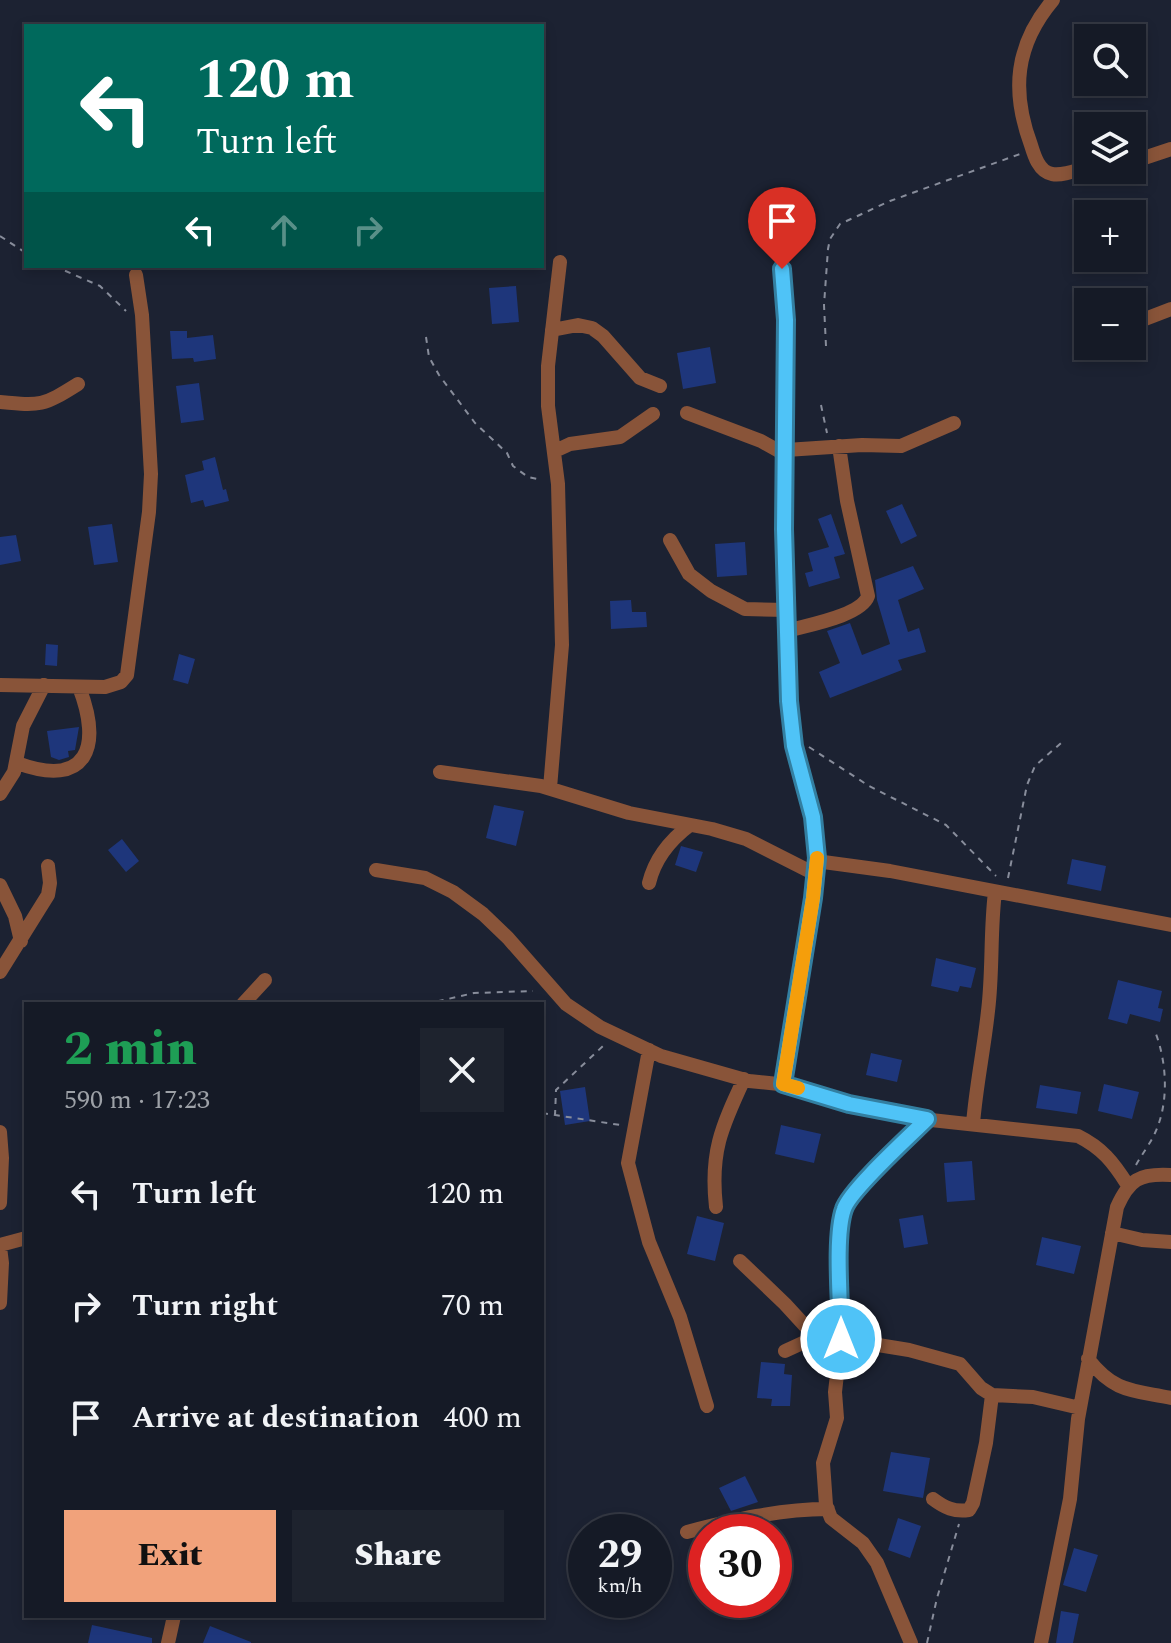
<!DOCTYPE html>
<html lang="en">
<head>
<meta charset="utf-8">
<style>
	:root { --surface:#151a26; --page:#1e232e; --text:#f1f3f6; --muted:#9da1a7; --line:#343843; --accent:#f1a27b }
	body { margin:0; font-family:Spectral,serif; background:var(--page); color:var(--text); height:100vh; display:flex; flex-direction:column; font-size:30px; white-space:nowrap }
	* { box-sizing:border-box; margin:0 }
	p { font-size:26px; color:var(--muted) }
	.icon { flex:none; width:44px; height:44px; fill:none; stroke:currentColor; stroke-width:2; stroke-linecap:round; stroke-linejoin:round }
	.map { position:relative; flex:1; overflow:hidden }
	.details { position:absolute; left:24px; top:1002px; width:520px; height:616px; display:flex; flex-direction:column; background:var(--surface); border-radius:0px; box-shadow:0 4px 12px #0003,0 0 0 2px var(--line) }
	.details>* { flex:none }
	.hud { position:absolute; left:24px; top:24px; width:520px; height:244px; border-radius:0px; box-shadow:0 4px 12px #0003,0 0 0 2px var(--line); background:#00695c; color:#fff; overflow:hidden }
	.tools { position:absolute; left:1074px; top:24px; display:grid; gap:16px }
	.tools a { display:grid; place-items:center; width:72px; height:72px; border-radius:0px; background:var(--surface); box-shadow:0 4px 12px #0003,0 0 0 2px var(--line); font-size:40px }
	.speed { position:absolute; left:568px; top:1514px; display:flex; gap:16px; font-size:40px; font-weight:700; text-align:center }
	.speed>* { display:grid; place-content:center; width:104px; height:104px; border-radius:50%; background:var(--surface); box-shadow:0 4px 12px #0003,0 0 0 2px var(--line); line-height:1 }
	.speed small { font-size:20px; font-weight:400 }
	.speed .limit { border:12px solid #d22; background:#fff; color:#111 }
	.pin { position:absolute; display:grid; place-items:center; width:68px; height:68px; color:#fff; margin:-82px -34px; border-radius:50% 50% 50% 0; rotate:-45deg; box-shadow:0 0 8px #0007 }
	.pin .icon { rotate:45deg }
	.me { position:absolute; width:88px; margin:-44px; rotate:0deg; stroke-linejoin:round; filter:drop-shadow(0 0 6px #0008) }
	.turn { display:flex; align-items:center; gap:28px; height:168px; padding:0 40px; font-size:36px }
	.turn .icon { width:104px; height:104px; stroke-width:2.5 }
	.turn b { display:block; font-size:56px; line-height:68px }
	.lanes { display:flex; align-items:center; height:76px; padding:0 40px; background:#0003; justify-content:center; gap:40px; direction:ltr }
	.lanes .off { opacity:.35 }
	.round { display:grid; place-items:center; flex:none; width:84px; height:84px; border-radius:0px; background:var(--page) }
	.headline { display:flex; align-items:center; justify-content:space-between; height:136px; padding:0 40px }
	h1 { font-size:48px; font-weight:800; line-height:60px; color:#1e9e55 }
	.action { display:flex; gap:16px; margin-top:auto; padding:16px 40px }
	.action a { flex:1; height:92px; border-radius:0px; background:var(--accent); color:#111; font-size:32px; font-weight:800; line-height:92px; text-align:center }
	.action a+a { background:var(--page); color:var(--text) }
	ul { padding:0; list-style:none }
	li { display:flex; align-items:center; gap:24px; height:112px; padding:0 40px }
	li div { flex:1 }
	li b { display:block; font-size:30px }
	li em { font-style:normal }
	.map>svg:first-child { display:block }
	.building { fill:#1e367b }
	.lines { fill:none; stroke-linecap:round; stroke-linejoin:round }
	.path { stroke:#888d9b; stroke-width:2; stroke-dasharray:6 6; stroke-linecap:butt }
	.minor { stroke:#895439; stroke-width:14 }
	.route-casing { stroke:#337fa1; stroke-width:20 }
	.route { stroke:#4fc3f7; stroke-width:14 }
	.slow { stroke:#f59e0b; stroke-width:14 }
</style>
</head>
<body>
<div class="map">
<svg width="1171" height="1643" viewBox="0 0 1171 1643">
	<rect width="100%" height="100%" fill="#1c2232"/>
	<path class="building" d="M 516,286 L 519,322 L 492,324 L 489,288 Z
		M 170,331 L 187,331 L 187,338 L 213,335 L 216,359 L 194,362 L 193,358 L 172,359 Z
		M 710,347 L 716,383 L 683,389 L 677,353 Z
		M 199,383 L 204,420 L 181,423 L 176,386 Z
		M 215,457 L 223,490 L 226,489 L 229,501 L 205,507 L 203,500 L 191,503 L 185,475 L 204,470 L 202,461 Z
		M 902,504 L 917,536 L 901,544 L 886,511 Z
		M 831,514 L 845,554 L 834,557 L 840,578 L 809,587 L 805,573 L 813,571 L 808,553 L 829,547 L 818,519 Z
		M 112,524 L 118,562 L 94,565 L 88,527 Z
		M 16,535 L 21,561 L 0,565 L 0,537 Z
		M 745,542 L 747,575 L 717,577 L 715,544 Z
		M 913,566 L 924,589 L 898,600 L 908,632 L 919,628 L 926,652 L 898,660 L 902,670 L 830,698 L 819,672 L 840,663 L 827,631 L 850,623 L 862,655 L 890,644 L 877,600 L 875,580 Z
		M 631,600 L 632,612 L 646,612 L 647,627 L 611,629 L 610,601 Z
		M 46,644 L 58,645 L 57,666 L 45,665 Z
		M 179,654 L 195,659 L 188,684 L 173,680 Z
		M 79,727 L 75,750 L 68,751 L 69,757 L 59,760 L 51,757 L 47,731 Z
		M 494,805 L 524,811 L 516,846 L 486,838 Z
		M 122,839 L 139,861 L 126,872 L 108,850 Z
		M 681,846 L 703,852 L 696,872 L 675,865 Z
		M 1072,859 L 1106,866 L 1101,891 L 1067,884 Z
		M 936,958 L 976,968 L 971,988 L 960,986 L 958,992 L 931,986 Z
		M 1118,980 L 1162,991 L 1158,1008 L 1163,1009 L 1160,1022 L 1130,1014 L 1127,1024 L 1108,1019 Z
		M 871,1053 L 902,1060 L 897,1082 L 866,1075 Z
		M 1104,1084 L 1139,1092 L 1132,1119 L 1098,1111 Z
		M 1040,1085 L 1081,1092 L 1077,1114 L 1036,1108 Z
		M 585,1087 L 590,1121 L 565,1125 L 560,1091 Z
		M 781,1125 L 821,1134 L 814,1163 L 775,1154 Z
		M 972,1161 L 975,1200 L 947,1202 L 944,1163 Z
		M 923,1215 L 928,1244 L 904,1248 L 899,1219 Z
		M 697,1216 L 724,1223 L 715,1261 L 687,1254 Z
		M 1042,1237 L 1081,1246 L 1074,1274 L 1036,1265 Z
		M 761,1362 L 785,1364 L 784,1374 L 792,1375 L 790,1406 L 771,1406 L 772,1399 L 757,1398 Z
		M 891,1452 L 930,1458 L 923,1498 L 883,1491 Z
		M 745,1476 L 758,1502 L 731,1511 L 719,1488 Z
		M 898,1518 L 921,1526 L 910,1558 L 888,1550 Z
		M 1074,1548 L 1098,1555 L 1086,1592 L 1063,1585 Z
		M 1061,1611 L 1079,1614 L 1073,1643 L 1056,1643 Z
		M 92,1625 L 152,1638 L 152,1643 L 88,1643 Z
		M 210,1626 L 251,1642 L 251,1643 L 203,1643 Z"/>
	<g class="lines">
		<path class="path" d="M 0,236 L 26,253
			M 54,266 L 100,286 L 126,311
			M 426,337 L 429,357 L 439,375 L 475,423 L 507,453 L 513,466 L 528,477 L 542,480
			M 826,346 L 824,305 L 828,249 L 830,239 L 840,224 L 890,201 L 1020,154
			M 821,405 L 827,433
			M 809,747 L 869,786 L 946,825 L 996,876
			M 1008,878 L 1027,785 L 1035,766 L 1061,743
			M 426,1004 L 474,993 L 533,991
			M 542,1113 L 620,1125
			M 555,1116 L 556,1090 L 603,1046
			M 1136,1165 C 1142,1154 1150,1144 1155,1133 C 1169,1103 1167,1064 1156,1034
			M 927,1643 L 937,1598 L 959,1524"/>
		<path class="minor" d="M 1053,0 C 1015,45 1011,91 1031,145 C 1034,155 1039,172 1052,174 C 1063,176 1077,170 1088,167
			M 1132,162 L 1171,149
			M 782,269 L 786,320 L 784,529 L 789,701 L 794,746 L 813,817 L 817,858 L 813,898 L 783,1084
			M 1132,324 L 1171,309
			M 552,330 L 578,325 L 592,328 L 603,336 L 640,378 L 660,386
			M 0,402 C 41,406 43,406 78,384
			M 687,413 L 761,441 L 786,455
			M 786,450 L 862,445 L 901,446 L 954,423
			M 555,451 L 570,444 L 620,437 L 653,414
			M 670,540 L 689,574 L 711,591 L 745,609 L 787,610
			M 787,631 C 807,625 861,616 868,596 L 847,501 L 839,446
			M 0,685 L 105,687 L 121,682 L 127,675 L 149,512 L 151,474 L 142,315 L 136,275
			M 17,763 C 88,789 102,746 79,687
			M 440,772 L 541,786 L 629,813 L 712,829 L 746,839 L 815,874
			M 550,788 L 562,645 L 558,484 L 548,406 L 548,366 L 560,262
			M 0,794 L 14,772 L 23,726 L 44,685
			M 816,861 L 890,871 L 1171,925
			M 376,870 L 425,878 L 453,892 L 483,914 L 508,938 L 566,1004 L 600,1027 L 661,1056 L 749,1081 L 788,1085 L 849,1104 L 922,1119 L 1078,1136 C 1102,1148 1113,1162 1127,1184
			M 649,883 C 655,858 670,840 690,825
			M 0,885 L 15,916 L 21,941
			M 0,972 L 48,895 L 50,883 L 48,866
			M 243,1004 L 265,980
			M 649,1050 L 628,1163 L 649,1242 L 680,1317 L 707,1406
			M 973,1124 C 976,1086 984,1049 988,1011 C 993,971 990,932 995,892
			M 0,1132 L 2,1158 L 0,1203
			M 716,1207 C 710,1153 721,1128 744,1079
			M 1112,1233 L 1142,1240 L 1171,1242
			M 0,1245 L 26,1238
			M 0,1247 L 2,1263 L 0,1303
			M 740,1261 L 785,1304 L 818,1340
			M 785,1351 L 809,1340 L 841,1339 L 909,1350 L 960,1364 L 981,1388 L 992,1395 L 1033,1397 L 1080,1408
			M 1088,1359 C 1115,1393 1132,1390 1171,1398
			M 933,1499 C 945,1508 954,1512 969,1510 L 973,1503 L 986,1443 L 992,1395
			M 687,1532 C 733,1520 780,1509 828,1509
			M 168,1643 L 174,1616
			M 911,1643 L 877,1563 L 863,1543 L 831,1518 L 826,1505 L 823,1463 L 837,1418 L 835,1392 L 841,1339 L 840,1240 L 844,1207 L 899,1146 L 927,1119
			M 1041,1643 L 1070,1499 L 1078,1419 L 1117,1207 C 1129,1180 1139,1173 1171,1175"/>
	</g>
	<g class="lines">
		<g class="route-casing">
			<path id="route" d="M 782,269 L 786,320 L 784,529 L 789,701 L 794,746 L 813,817 L 817,858 L 813,898 L 783,1084 L 849,1104 L 927,1119 C 910,1136 850,1190 844,1209 C 834,1237 841,1307 841,1339"/>
		</g>
		<use href="#route" class="route"/>
		<path class="slow" d="M 798,1088 L 783,1084 L 813,898 L 817,858"/>
	</g>
</svg>
<div class="tools">
<a><svg class="icon" aria-label="search" viewBox="0 0 24 24"><circle cx="10" cy="10" r="6"/><path d="M15 15l6 6"/></svg></a>
<a><svg class="icon" aria-label="layers" viewBox="0 0 24 24"><path d="M12 4l9 5-9 5-9-5zM3 14l9 5 9-5"/></svg></a>
<a>+</a>
<a>−</a>
</div>
<div class="speed"><div>29<small>km/h</small></div><div class="limit">30</div></div>
<div class="pin" style="left:782px;top:269px;background:#d93025"><svg class="icon" aria-label="arrive" viewBox="0 0 24 24"><path d="M6 21V4h12l-3 4 3 4H6"/></svg></div>
<svg class="me" style="left:841px;top:1339px" viewBox="-20 -20 40 40"><circle r="17" fill="#4fc3f7" stroke="#fff" stroke-width="3"/><path d="M0-11L8 9 0 5-8 9z" fill="#fff"/></svg>
<div class="hud">
<div class="turn"><svg class="icon" aria-label="left" viewBox="0 0 24 24"><path d="M17 20v-9H6M10 6l-5 5 5 5"/></svg><div><b>120 m</b>Turn left</div></div>
<div class="lanes"><svg class="icon" aria-label="left" viewBox="0 0 24 24"><path d="M17 20v-9H6M10 6l-5 5 5 5"/></svg><svg class="icon off" aria-label="ahead" viewBox="0 0 24 24"><path d="M12 20V5M6 11l6-6 6 6"/></svg><svg class="icon off" aria-label="right" viewBox="0 0 24 24"><path d="M7 20v-9h11M14 6l5 5-5 5"/></svg></div>
</div>
<section class="details">
<div class="headline"><div><h1>2 min</h1><p>590 m · 17:23</p></div><a class="round"><svg class="icon" aria-label="close" viewBox="0 0 24 24"><path d="M6 6l12 12M18 6L6 18"/></svg></a></div>
<ul>
<li><svg class="icon" aria-label="left" viewBox="0 0 24 24"><path d="M17 20v-9H6M10 6l-5 5 5 5"/></svg><div><b>Turn left</b></div><em>120 m</em></li>
<li><svg class="icon" aria-label="right" viewBox="0 0 24 24"><path d="M7 20v-9h11M14 6l5 5-5 5"/></svg><div><b>Turn right</b></div><em>70 m</em></li>
<li><svg class="icon" aria-label="arrive" viewBox="0 0 24 24"><path d="M6 21V4h12l-3 4 3 4H6"/></svg><div><b>Arrive at destination</b></div><em>400 m</em></li>
</ul>
<div class="action"><a>Exit</a><a>Share</a></div>
</section>
</div>
</body>
</html>
